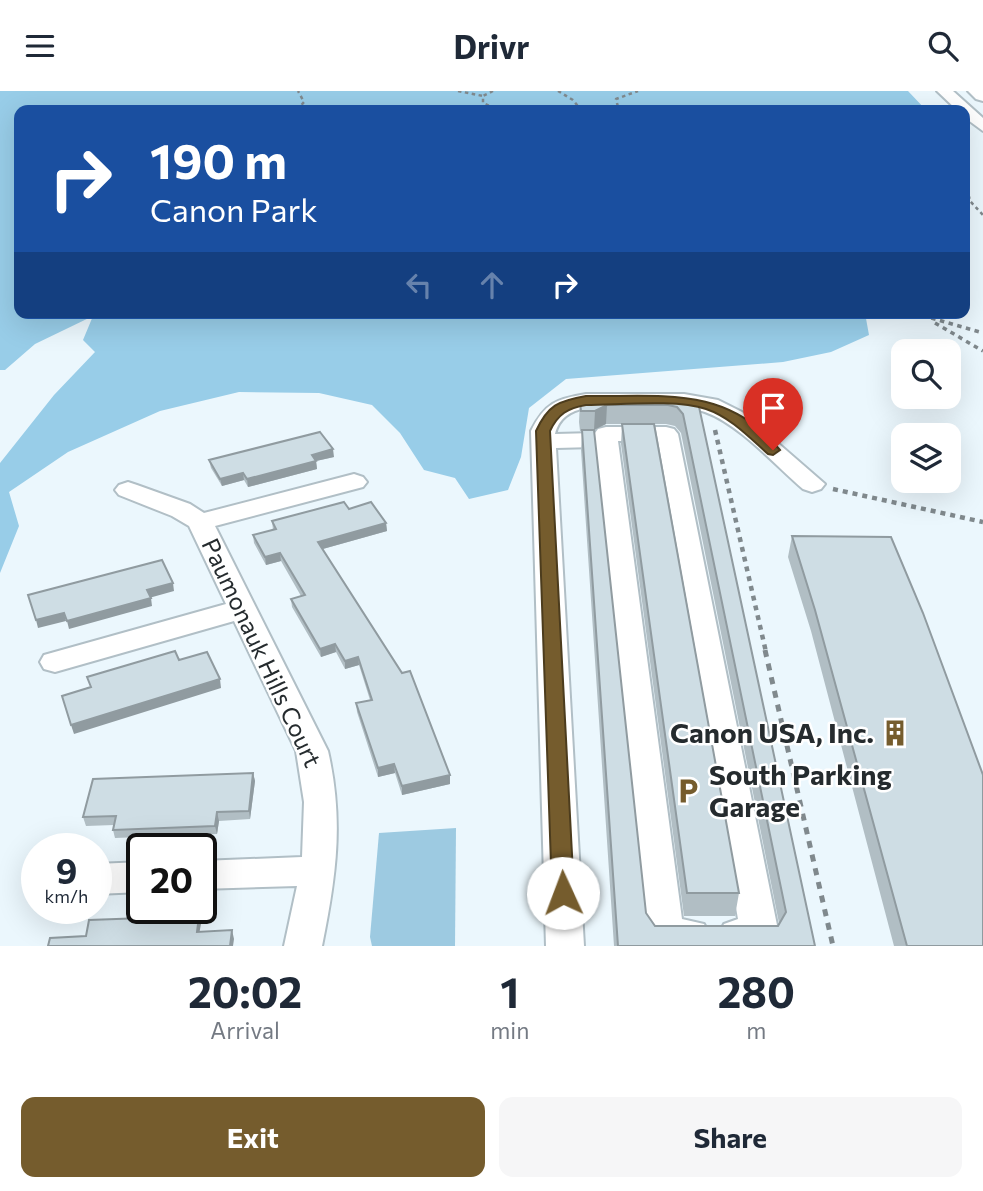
<!DOCTYPE html>
<html lang="en">
<head>
<meta charset="utf-8">
<style>
	:root { --surface:#fff; --page:#f6f6f7; --text:#1f2937; --muted:#747a83; --accent:#755c2d }
	body { margin:0; font-family:Commissioner,sans-serif; background:var(--page); color:var(--text); height:100vh; display:flex; flex-direction:column; font-size:26px; white-space:nowrap }
	* { box-sizing:border-box; margin:0 }
	p { font-size:23px; color:var(--muted) }
	.icon { flex:none; width:38px; height:38px; fill:none; stroke:currentColor; stroke-width:2; stroke-linecap:round; stroke-linejoin:round }
	.map { position:relative; height:855px; overflow:hidden }
	.details { display:flex; flex-direction:column; background:var(--surface); flex:1 }
	.details>* { flex:none }
	.top-card { position:absolute; left:14px; top:14px; width:956px; height:214px; border-radius:14px; box-shadow:0 7px 28px #0002; background:#1a4fa0; color:#fff; overflow:hidden }
	.fabs { position:absolute; left:891px; top:248px; display:grid; gap:14px }
	.fabs a { display:grid; place-items:center; width:70px; height:70px; border-radius:14px; background:var(--surface); box-shadow:0 7px 28px #0002; font-size:35px }
	.speed { position:absolute; left:21px; top:742px; display:flex; gap:14px; font-size:35px; font-weight:700; text-align:center }
	.speed>* { display:grid; place-content:center; width:91px; height:91px; border-radius:50%; background:var(--surface); box-shadow:0 7px 28px #0002; line-height:1 }
	.speed small { font-size:18px; font-weight:400 }
	.speed .limit { border:4px solid #111; border-radius:10px; background:#fff; color:#111 }
	.pin { position:absolute; display:grid; place-items:center; width:60px; height:60px; color:#fff; margin:-72px -30px; border-radius:50% 50% 50% 0; rotate:-45deg; box-shadow:0 0 7px #0007 }
	.pin .icon { rotate:45deg }
	.me { position:absolute; width:77px; margin:-38px; rotate:358deg; stroke-linejoin:round; filter:drop-shadow(0 0 5px #0008) }
	.turn { display:flex; align-items:center; gap:24px; height:147px; padding:0 21px; font-size:32px }
	.turn .icon { width:91px; height:91px; stroke-width:2.5 }
	.turn b { display:block; font-size:49px; line-height:60px }
	.lanes { display:flex; align-items:center; height:66px; padding:0 21px; background:#0003; justify-content:center; gap:35px; direction:ltr }
	.lanes .off { opacity:.35 }
	.eta { display:flex; justify-content:space-evenly; align-items:center; height:119px; text-align:center }
	.eta b { font-size:42px; font-weight:700; line-height:49px }
	.button { display:flex; gap:14px; margin-top:auto; padding:14px 21px }
	.button a { flex:1; height:80px; border-radius:14px; background:var(--accent); color:#fff; font-size:28px; font-weight:700; line-height:80px; text-align:center }
	.button a+a { background:var(--page); color:var(--text) }
	header { display:flex; justify-content:space-between; align-items:center; height:91px; padding:0 21px; background:var(--surface); font-size:32px; font-weight:700 }
	.map>svg:first-child { display:block }
	.green { fill:#9dcae1 }
	.forest { fill:#98cde8 }
	.lines { fill:none; stroke-linecap:round; stroke-linejoin:round }
	.minor-casing { stroke:#b1bfc6; stroke-width:4 }
	.major-casing { stroke:#b1bfc6; stroke-width:4 }
	.path-far3 { stroke:#80898d; stroke-width:2.5; stroke-dasharray:3.5 3.5; stroke-linecap:butt }
	.path-far2 { stroke:#80898d; stroke-width:3.5; stroke-dasharray:4.5 4.5; stroke-linecap:butt }
	.path-far1 { stroke:#80898d; stroke-width:4.5; stroke-dasharray:5 5; stroke-linecap:butt }
	.path { stroke:#80898d; stroke-width:5; stroke-dasharray:7 7; stroke-linecap:butt }
	.minor { fill:#fff; fill-rule:evenodd }
	.major { fill:#fff; fill-rule:evenodd }
	.wall { fill:#b1bec4; fill-rule:evenodd }
	.shaded-wall { fill:#909ba0 }
	.building { fill:#cedde4; stroke:#909ba0; stroke-width:2 }
	.route { fill:#755c2d; stroke:#4c3c1d; stroke-width:2 }
	.labels { text-anchor:middle; stroke-width:5; stroke-linejoin:round; paint-order:stroke }
	.street-label { font-size:24px; fill:#252b2e; stroke:#fff }
	.near-poi-label { font-size:28px; font-weight:bold; fill:#252b2e; stroke:#fff; text-anchor:end }
</style>
</head>
<body>
<header><svg class="icon" aria-label="menu" viewBox="0 0 24 24"><path d="M4 6h16M4 12h16M4 18h16"/></svg>Drivr<svg class="icon" aria-label="search" viewBox="0 0 24 24"><circle cx="10" cy="10" r="6"/><path d="M15 15l6 6"/></svg></header>
<div class="map">
<svg width="983" height="855" viewBox="0 0 983 855">
	<rect width="100%" height="100%" fill="#ebf7fd"/>
	<path class="green" d="M 456,737 L 455,855 L 372,855 L 370,846 L 379,742 Z"/>
	<path class="forest" d="M 0,0 L 908,0 L 926,19 L 19,19 L 19,222 L 865,222 L 869,244 L 831,261 L 783,271 L 566,288 L 529,317 L 521,366 L 508,399 L 469,408 L 455,387 L 424,379 L 400,342 L 372,314 L 319,302 L 239,301 L 160,320 L 68,361 L 9,401 L 19,435 L 0,482 L 0,372 L 54,304 L 95,261 L 83,249 L 93,225 L 35,253 L 5,279 L 0,279 Z"/>
	<g class="lines">
		<g class="minor-casing">
			<path id="minor" d="M 937,0 L 953,0 L 983,27 L 983,40 L 964,26 L 964,19 L 957,19 Z
				M 586,303 L 684,303 L 718,309 L 742,321 L 825,393 L 821,398 L 812,401 L 803,398 C 775,374 739,333 705,321 C 678,311 617,317 586,317 C 570,320 559,327 555,343 L 595,342 L 598,338 L 606,336 L 666,336 L 674,338 L 678,343 L 779,844 L 773,855 L 724,855 L 718,844 L 724,833 L 738,828 L 655,350 L 618,350 L 682,828 L 704,833 L 710,844 L 704,855 L 652,855 L 646,844 L 595,356 L 556,357 L 584,855 L 546,855 L 531,340 C 545,312 556,308 586,303 Z
				M 354,383 L 363,386 L 367,391 L 363,396 L 215,435 L 328,660 C 344,730 336,786 322,855 L 284,855 L 297,795 L 201,798 L 201,770 L 302,766 L 304,711 L 296,660 L 234,530 L 55,581 L 44,578 L 40,571 L 44,564 L 226,513 L 189,435 L 172,425 L 119,404 L 115,399 L 119,394 L 128,391 L 137,394 L 190,413 L 204,422 Z
				M 142,771 L 142,801 L 96,803 L 96,773 Z"/>
		</g>
		<g class="major-casing">
			<path id="major" d="M 968,0 L 983,0 L 983,10 L 976,8 Z"/>
		</g>
		<path class="path-far3" d="M 458,0 L 483,5
			M 493,0 L 483,5 L 483,12 L 499,19
			M 558,0 L 573,9 L 581,19
			M 297,19 L 304,11 L 298,0
			M 631,19 L 618,16 L 616,8 L 638,0
			M 964,84 L 970,110 L 983,124"/>
		<path class="path-far2" d="M 914,222 L 983,242
			M 935,232 L 983,260"/>
		<path class="path-far1" d="M 715,339 L 766,561
			M 833,398 L 983,431"/>
		<path class="path" d="M 765,559 L 833,855"/>
		<use href="#minor" class="minor"/>
		<use href="#major" class="major"/>
	</g>
	<path class="wall" d="M 580,311 L 698,311 L 815,855 L 614,855 L 581,359 L 582,340 L 580,340 L 579,331 ZM 606,333 L 622,333 L 621,353 L 684,825 L 735,825 L 739,802 L 655,333 L 666,333 L 675,335 L 681,342 L 779,832 L 778,835 L 655,835 L 646,822 L 594,339 Z
		M 334,366 L 316,370 L 317,378 L 248,396 L 244,389 L 222,395 L 211,377 L 209,369 Z
		M 349,418 L 386,432 L 387,440 L 323,458 L 450,684 L 450,693 L 402,704 L 395,682 L 378,686 L 357,621 L 356,612 L 370,609 L 359,574 L 345,578 L 336,561 L 321,566 L 292,516 L 291,508 L 301,505 L 281,470 L 266,474 L 254,452 L 253,444 L 273,439 L 272,430 Z
		M 792,445 L 983,855 L 894,855 L 811,540 L 788,466 Z
		M 253,682 L 255,690 L 250,728 L 219,730 L 217,743 L 115,747 L 113,739 L 114,734 L 86,735 L 83,726 Z"/>
	<path class="shaded-wall" d="M 607,314 L 606,333 L 594,339 L 595,320 Z
		M 333,358 L 334,366 L 316,370 L 317,378 L 248,396 L 247,388 L 312,364 Z
		M 243,382 L 244,389 L 222,395 L 220,388 Z
		M 386,432 L 387,440 L 319,459 L 318,451 Z
		M 280,462 L 281,470 L 266,474 L 265,466 Z
		M 173,492 L 174,500 L 149,507 L 147,499 Z
		M 151,507 L 152,515 L 69,538 L 67,530 Z
		M 64,522 L 66,530 L 38,537 L 36,529 Z
		M 335,553 L 336,561 L 321,566 L 320,558 Z
		M 358,566 L 359,574 L 345,578 L 345,570 Z
		M 220,588 L 221,597 L 74,643 L 71,634 Z
		M 394,673 L 395,682 L 378,686 L 378,677 Z
		M 253,682 L 255,690 L 250,728 L 249,720 Z
		M 450,684 L 450,693 L 402,704 L 402,695 Z
		M 217,721 L 219,730 L 217,743 L 215,735 Z
		M 199,825 L 201,833 L 198,849 L 197,841 Z
		M 232,839 L 234,848 L 233,855 L 230,855 Z"/>
	<path class="building" d="M 580,311 L 698,311 L 815,855 L 618,855 L 582,339 L 594,339 L 646,822 L 655,835 L 778,835 L 786,821 L 683,323 L 677,316 L 668,314 L 607,314 L 595,320 L 581,320 Z
		M 622,333 L 654,333 L 739,802 L 687,802 Z
		M 320,341 L 333,358 L 312,364 L 316,370 L 247,388 L 243,382 L 220,388 L 209,369 Z
		M 344,411 L 349,418 L 371,411 L 386,432 L 318,451 L 402,582 L 410,580 L 450,684 L 402,695 L 394,673 L 378,677 L 356,612 L 372,609 L 358,566 L 345,570 L 335,553 L 320,558 L 291,508 L 305,504 L 280,462 L 265,466 L 253,444 L 276,438 L 272,430 Z
		M 792,445 L 891,446 L 923,522 L 983,684 L 983,855 L 907,855 L 815,519 Z
		M 162,469 L 173,492 L 147,499 L 151,507 L 67,530 L 64,522 L 36,529 L 28,504 Z
		M 175,560 L 179,569 L 207,561 L 220,588 L 71,634 L 62,605 L 91,596 L 87,586 Z
		M 253,682 L 249,720 L 217,721 L 215,735 L 113,739 L 116,725 L 83,726 L 93,688 Z
		M 199,825 L 197,841 L 232,839 L 230,855 L 48,855 L 50,847 L 86,845 L 89,829 Z"/>
	<path class="route" d="M 586,305 C 661,306 727,294 780,359 L 773,364 L 768,363 C 749,346 730,326 706,318 C 676,308 619,314 586,314 C 568,317 558,323 550,340 L 574,802 L 571,808 L 563,811 L 555,808 L 552,802 L 536,340 C 548,314 558,310 586,305 Z"/>
	<defs>
		<g id="building-bare" transform="scale(2.1)"><path d="M-4-6H4V6H1V3H-1V6H-4ZM-2.5-4.3h1.7v1.8h-1.7ZM.8-4.3h1.7v1.8H.8ZM-2.5-1h1.7V.8h-1.7ZM.8-1h1.7V.8H.8Z" fill="#755c2d" stroke="#fff" stroke-width="2.5" paint-order="stroke"/></g>
		<g id="parking-bare" transform="scale(2.1)"><path d="M-3.5-5.5H1a3.5 3.5 0 0 1 0 7H-1V5.5H-3.5ZM-1-3.4V-.6H.8a1.4 1.4 0 0 0 0-2.8Z" fill="#755c2d" stroke="#fff" stroke-width="2.5" paint-order="stroke"/></g>
	</defs>
	<g fill-rule="evenodd">
		<use href="#building-bare" x="895" y="642"/>
		<use href="#parking-bare" x="688" y="700"/>
	</g>
	<g class="labels">
		<g class="street-label">
			<text transform="translate(261 562) rotate(65)" y="8">Paumonauk Hills Court</text>
		</g>
		<g class="near-poi-label">
			<text x="874" y="652">Canon USA, Inc.</text>
			<text x="709" y="694" text-anchor="start">South Parking<tspan x="709" dy="32">Garage</tspan></text>
		</g>
	</g>
</svg>
<div class="fabs">
<a><svg class="icon" aria-label="search" viewBox="0 0 24 24"><circle cx="10" cy="10" r="6"/><path d="M15 15l6 6"/></svg></a>
<a><svg class="icon" aria-label="layers" viewBox="0 0 24 24"><path d="M12 4l9 5-9 5-9-5zM3 14l9 5 9-5"/></svg></a>
</div>
<div class="speed"><div>9<small>km/h</small></div><div class="limit">20</div></div>
<div class="pin" style="left:773px;top:359px;background:#d93025"><svg class="icon" aria-label="arrive" viewBox="0 0 24 24"><path d="M6 21V4h12l-3 4 3 4H6"/></svg></div>
<svg class="me" style="left:563px;top:802px" viewBox="-20 -20 40 40"><circle r="19" fill="#fff"/><path d="M0-13L10 11 0 6-10 11z" fill="#755c2d"/></svg>
<div class="top-card">
<div class="turn"><svg class="icon" aria-label="right" viewBox="0 0 24 24"><path d="M7 20v-9h11M14 6l5 5-5 5"/></svg><div><b>190 m</b>Canon Park</div></div>
<div class="lanes"><svg class="icon off" aria-label="left" viewBox="0 0 24 24"><path d="M17 20v-9H6M10 6l-5 5 5 5"/></svg><svg class="icon off" aria-label="ahead" viewBox="0 0 24 24"><path d="M12 20V5M6 11l6-6 6 6"/></svg><svg class="icon" aria-label="right" viewBox="0 0 24 24"><path d="M7 20v-9h11M14 6l5 5-5 5"/></svg></div>
</div>
</div>
<section class="details">
<div class="eta">
<div><b>20:02</b><p>Arrival</p></div>
<div><b>1</b><p>min</p></div>
<div><b>280</b><p>m</p></div>
</div>
<div class="button"><a>Exit</a><a>Share</a></div>
</section>
</body>
</html>
